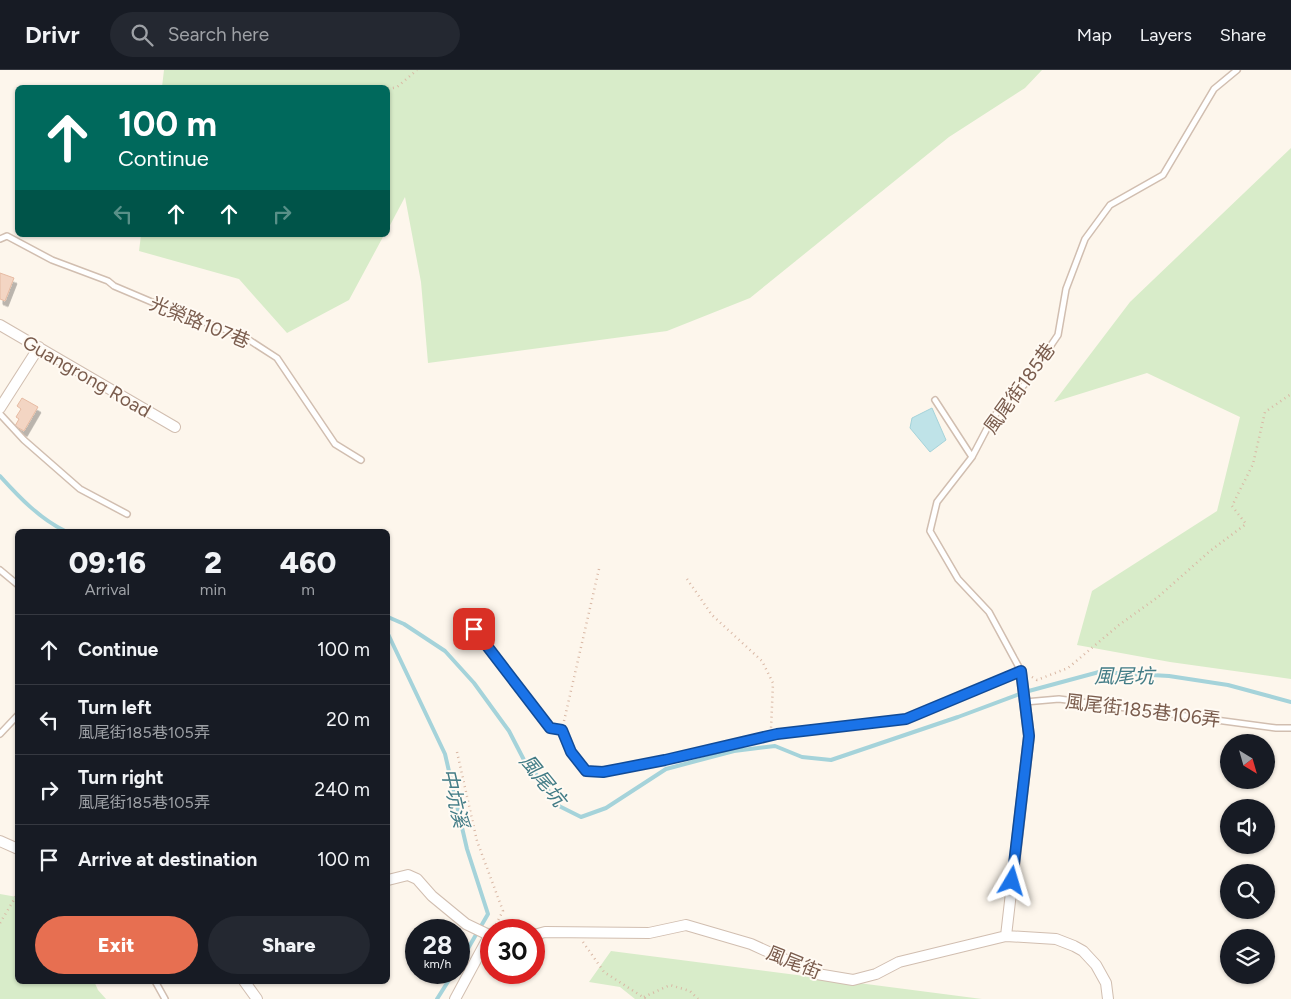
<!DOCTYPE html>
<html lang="en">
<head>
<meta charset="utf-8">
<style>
	:root { --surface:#171b24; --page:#242831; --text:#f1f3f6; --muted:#9ea1a6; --line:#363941; --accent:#e76f51 }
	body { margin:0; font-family:Figtree,"Noto Sans TC",sans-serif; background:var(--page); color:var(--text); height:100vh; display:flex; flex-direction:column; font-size:19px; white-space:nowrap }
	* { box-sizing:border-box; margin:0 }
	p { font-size:16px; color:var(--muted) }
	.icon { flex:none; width:28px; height:28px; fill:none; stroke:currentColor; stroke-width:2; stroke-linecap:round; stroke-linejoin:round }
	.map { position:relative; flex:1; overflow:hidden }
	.drawer { position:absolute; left:15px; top:459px; width:375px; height:455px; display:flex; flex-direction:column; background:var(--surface); border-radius:8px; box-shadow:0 1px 4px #0004 }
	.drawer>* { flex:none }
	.guide { position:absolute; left:15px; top:15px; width:375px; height:152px; border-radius:8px; box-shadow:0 1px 4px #0004; background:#00695c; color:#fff; overflow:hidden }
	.needle { width:32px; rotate:143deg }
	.fabs { position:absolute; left:1220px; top:664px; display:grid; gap:10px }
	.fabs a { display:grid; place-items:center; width:55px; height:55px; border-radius:50%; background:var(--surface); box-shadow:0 1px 4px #0004; font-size:25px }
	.speed { position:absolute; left:405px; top:849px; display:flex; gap:10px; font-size:25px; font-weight:700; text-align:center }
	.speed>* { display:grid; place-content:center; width:65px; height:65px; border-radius:50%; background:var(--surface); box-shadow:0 1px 4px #0004; line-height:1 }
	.speed small { font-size:12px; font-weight:400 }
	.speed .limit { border:8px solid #d22; background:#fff; color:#111 }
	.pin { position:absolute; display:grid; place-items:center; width:42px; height:42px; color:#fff; margin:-21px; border-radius:10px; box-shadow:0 2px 8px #0006 }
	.me { position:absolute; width:55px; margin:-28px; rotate:7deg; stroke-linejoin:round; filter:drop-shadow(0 0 4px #0008) }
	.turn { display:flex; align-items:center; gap:18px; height:105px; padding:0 20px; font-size:22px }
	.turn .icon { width:65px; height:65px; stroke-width:2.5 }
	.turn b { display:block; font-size:35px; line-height:42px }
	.lanes { display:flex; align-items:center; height:48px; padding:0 20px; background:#0003; justify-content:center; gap:25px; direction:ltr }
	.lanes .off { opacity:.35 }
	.eta { display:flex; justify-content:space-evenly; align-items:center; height:85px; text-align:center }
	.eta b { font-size:30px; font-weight:800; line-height:35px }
	.primary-button { display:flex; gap:10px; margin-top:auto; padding:10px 20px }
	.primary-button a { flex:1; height:58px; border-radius:30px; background:var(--accent); color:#fff; font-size:20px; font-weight:800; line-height:58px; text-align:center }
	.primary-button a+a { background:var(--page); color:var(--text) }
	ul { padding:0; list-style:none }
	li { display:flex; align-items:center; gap:15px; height:70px; padding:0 20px; border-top:1px solid var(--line) }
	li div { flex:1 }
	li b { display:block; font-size:19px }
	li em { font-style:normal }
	header { display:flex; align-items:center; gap:30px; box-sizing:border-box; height:70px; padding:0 25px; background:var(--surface); border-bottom:1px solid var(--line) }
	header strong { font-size:24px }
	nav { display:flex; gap:28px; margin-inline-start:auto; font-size:18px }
	.search { width:350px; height:45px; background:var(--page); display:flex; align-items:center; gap:12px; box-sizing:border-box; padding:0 18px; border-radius:28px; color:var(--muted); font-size:19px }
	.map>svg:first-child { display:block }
	.green { fill:#d8ecc9 }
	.water { fill:#bfe3e8; stroke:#a5d3da }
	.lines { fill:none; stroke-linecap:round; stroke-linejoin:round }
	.stream { stroke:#a5d3da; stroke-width:4 }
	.building { fill:#f3d5c3; stroke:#e6bba3; filter:url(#shadow) }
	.service-casing { stroke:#d1beb0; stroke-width:8 }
	.minor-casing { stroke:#d1beb0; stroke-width:12 }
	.path { stroke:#d9b8a5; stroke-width:2.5; stroke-dasharray:1 4; stroke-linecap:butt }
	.service { stroke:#fff; stroke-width:5 }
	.minor { stroke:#fff; stroke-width:10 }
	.route-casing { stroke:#114b97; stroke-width:12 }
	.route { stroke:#1a73e8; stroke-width:9 }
	.labels { text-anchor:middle; stroke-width:4; stroke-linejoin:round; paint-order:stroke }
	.street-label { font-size:19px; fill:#7a5c4d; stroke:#fffaf3 }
	.water-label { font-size:20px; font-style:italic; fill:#437c86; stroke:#fffaf3 }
</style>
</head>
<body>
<header>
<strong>Drivr</strong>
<div class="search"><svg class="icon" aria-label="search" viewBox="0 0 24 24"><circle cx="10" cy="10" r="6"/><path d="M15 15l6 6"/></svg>Search here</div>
<nav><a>Map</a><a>Layers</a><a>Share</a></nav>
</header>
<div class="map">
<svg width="1291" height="929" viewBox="0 0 1291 929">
	<defs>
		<filter id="shadow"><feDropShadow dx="3" dy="5.5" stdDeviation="0" flood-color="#0004"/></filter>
	</defs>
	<rect width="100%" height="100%" fill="#fdf6ec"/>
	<path class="green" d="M 164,0 L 1042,0 L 1025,18 L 949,67 L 750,228 L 667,261 L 428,293 L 421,212 L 405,127 L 388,159 L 388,18 L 162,17 Z
		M 1291,78 L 1291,609 L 1170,592 L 1077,575 L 1092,521 L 1217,441 L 1240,347 L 1147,303 L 1054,332 L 1130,232 Z
		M 141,165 L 384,165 L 349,230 L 287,263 L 239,209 L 139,181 Z
		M 0,824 L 17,827 L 18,911 L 94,911 L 98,920 L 106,929 L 0,929 Z
		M 611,881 L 982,929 L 635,929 L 620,917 L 589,912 Z"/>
	<path class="water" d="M 932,338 L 946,370 L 930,382 L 910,358 L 912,348 Z"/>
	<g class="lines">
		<path class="stream" d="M 0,406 C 19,427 40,449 65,461
			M 388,547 L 404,554 L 445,581 L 474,613 L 509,661 L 524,690 L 544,714 L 559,736 L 581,747 L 606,738 L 666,699 L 734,681 L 775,676 L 802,687 L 831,690 L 958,647 L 1025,622 L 1099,602 L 1169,606 L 1228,615 L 1291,632
			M 388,564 L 445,684 L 467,779 L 488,844 L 459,894
			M 437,929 L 454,902"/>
	</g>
	<path class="building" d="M 0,203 L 14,208 L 5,231 L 0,229 Z
		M 22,328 L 38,337 L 24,361 L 15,356 L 19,349 L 16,347 L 21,339 L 17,336 Z"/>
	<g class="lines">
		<g class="service-casing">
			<path id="service" d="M 0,169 L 7,166 L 52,190 L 108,211 L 114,216 L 173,241 L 243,266 L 277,288 L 335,374 L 361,390
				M 935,330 L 972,387
				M 0,344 L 24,370 L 80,419 L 127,444
				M 0,500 L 18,515
				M 474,559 L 550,658 L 562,660 L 571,682 L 586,701 L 603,701 L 665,690 L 777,665 L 906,649 L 1021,601 L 989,542 L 958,509 L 930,461 L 937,432 L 972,387 L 993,347 L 1024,315 L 1058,265 L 1066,219 L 1085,169 L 1110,135 L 1163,105 L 1214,19 L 1237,0
				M 1025,632 L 1059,629 L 1276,658 L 1291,658
				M 0,664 L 18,645
				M 155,911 L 165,929"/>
		</g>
		<g class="minor-casing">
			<path id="minor" d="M 0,255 L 175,357
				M 0,338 L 39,277
				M 0,771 L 18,779
				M 388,810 L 408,805 L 417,809 L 432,826 L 466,854 L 491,866
				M 534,865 L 545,862 L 649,863 L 686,855 L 751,874 L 817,904 L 853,910 L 876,904 L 899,892 L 1006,866 L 1056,869 L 1074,876 L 1083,881 L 1096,895 L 1106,913 L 1108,929
				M 1006,866 L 1029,666 L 1021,601
				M 244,911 L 257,929
				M 455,929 L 489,866"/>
		</g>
		<path class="path" d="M 388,19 L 397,17 L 417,0
			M 687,509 L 712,545 L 762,591 L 773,613 L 771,659
			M 1032,607 L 1037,610 L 1068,598 L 1119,555 L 1158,527 L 1210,481 L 1246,454 L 1232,436 L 1253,394 L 1265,342 L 1291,324
			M 564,651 L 599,499
			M 457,682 L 477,771 L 503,841 L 495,856
			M 0,853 L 18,823
			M 583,872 L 604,902 L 646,929
			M 644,927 L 670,915 L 690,921 L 698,929"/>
		<use href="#service" class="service"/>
		<use href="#minor" class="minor"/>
	</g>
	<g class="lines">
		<g class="route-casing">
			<path id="route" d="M 474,559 L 550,658 L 562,660 L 571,682 L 586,701 L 603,702 L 665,690 L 777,664 L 906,649 L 1021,601 L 1029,666 L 1012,811"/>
		</g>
		<use href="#route" class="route"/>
	</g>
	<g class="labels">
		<g class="street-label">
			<text transform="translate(200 252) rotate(22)" y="7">光榮路107巷</text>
			<text transform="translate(87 306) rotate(30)" y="7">Guangrong Road</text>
			<text transform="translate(1019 318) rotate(-54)" y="7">風尾街185巷</text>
			<text transform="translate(1143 640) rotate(7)" y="7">風尾街185巷106弄</text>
			<text transform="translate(794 892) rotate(22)" y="7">風尾街</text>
		</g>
		<g class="water-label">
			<text x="1124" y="613">風尾坑</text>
			<text transform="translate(543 710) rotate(51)" y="7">風尾坑</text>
			<text transform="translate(455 728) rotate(77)" y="7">中坑溪</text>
		</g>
	</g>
</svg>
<div class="fabs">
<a><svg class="needle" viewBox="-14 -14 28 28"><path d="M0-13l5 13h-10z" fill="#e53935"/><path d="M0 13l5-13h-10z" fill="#9ea1a6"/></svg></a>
<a><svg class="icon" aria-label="sound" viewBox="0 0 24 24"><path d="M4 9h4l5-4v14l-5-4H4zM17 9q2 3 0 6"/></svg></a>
<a><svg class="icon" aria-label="search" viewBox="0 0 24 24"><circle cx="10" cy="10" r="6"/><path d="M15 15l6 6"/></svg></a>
<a><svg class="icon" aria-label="layers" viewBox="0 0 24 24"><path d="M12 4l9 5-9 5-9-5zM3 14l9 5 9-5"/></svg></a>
</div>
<div class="speed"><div>28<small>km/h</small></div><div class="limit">30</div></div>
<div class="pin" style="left:474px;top:559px;background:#d93025"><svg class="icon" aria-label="arrive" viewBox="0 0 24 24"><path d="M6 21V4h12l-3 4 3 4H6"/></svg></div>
<svg class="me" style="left:1012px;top:811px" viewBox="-20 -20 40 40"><path d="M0-17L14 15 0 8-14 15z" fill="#1a73e8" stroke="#fff" stroke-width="4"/></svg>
<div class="guide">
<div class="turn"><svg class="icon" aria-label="ahead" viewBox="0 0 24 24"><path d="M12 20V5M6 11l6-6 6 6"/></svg><div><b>100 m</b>Continue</div></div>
<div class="lanes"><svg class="icon off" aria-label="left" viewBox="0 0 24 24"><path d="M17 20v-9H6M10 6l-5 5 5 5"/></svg><svg class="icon" aria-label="ahead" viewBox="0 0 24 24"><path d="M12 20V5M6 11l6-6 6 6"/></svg><svg class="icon" aria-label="ahead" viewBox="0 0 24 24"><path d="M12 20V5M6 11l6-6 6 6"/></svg><svg class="icon off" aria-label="right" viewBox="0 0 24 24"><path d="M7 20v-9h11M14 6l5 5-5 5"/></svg></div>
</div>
<section class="drawer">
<div class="eta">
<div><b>09:16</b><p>Arrival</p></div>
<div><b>2</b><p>min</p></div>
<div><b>460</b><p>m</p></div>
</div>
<ul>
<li><svg class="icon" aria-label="ahead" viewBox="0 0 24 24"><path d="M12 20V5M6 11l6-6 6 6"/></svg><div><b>Continue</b></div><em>100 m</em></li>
<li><svg class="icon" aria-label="left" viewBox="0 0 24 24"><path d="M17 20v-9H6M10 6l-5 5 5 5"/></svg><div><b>Turn left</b><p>風尾街185巷105弄</p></div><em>20 m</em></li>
<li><svg class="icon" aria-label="right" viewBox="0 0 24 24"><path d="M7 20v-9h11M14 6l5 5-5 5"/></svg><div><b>Turn right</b><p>風尾街185巷105弄</p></div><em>240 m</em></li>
<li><svg class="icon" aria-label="arrive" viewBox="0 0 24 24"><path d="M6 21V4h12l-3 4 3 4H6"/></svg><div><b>Arrive at destination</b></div><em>100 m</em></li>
</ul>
<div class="primary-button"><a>Exit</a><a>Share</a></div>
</section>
</div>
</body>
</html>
